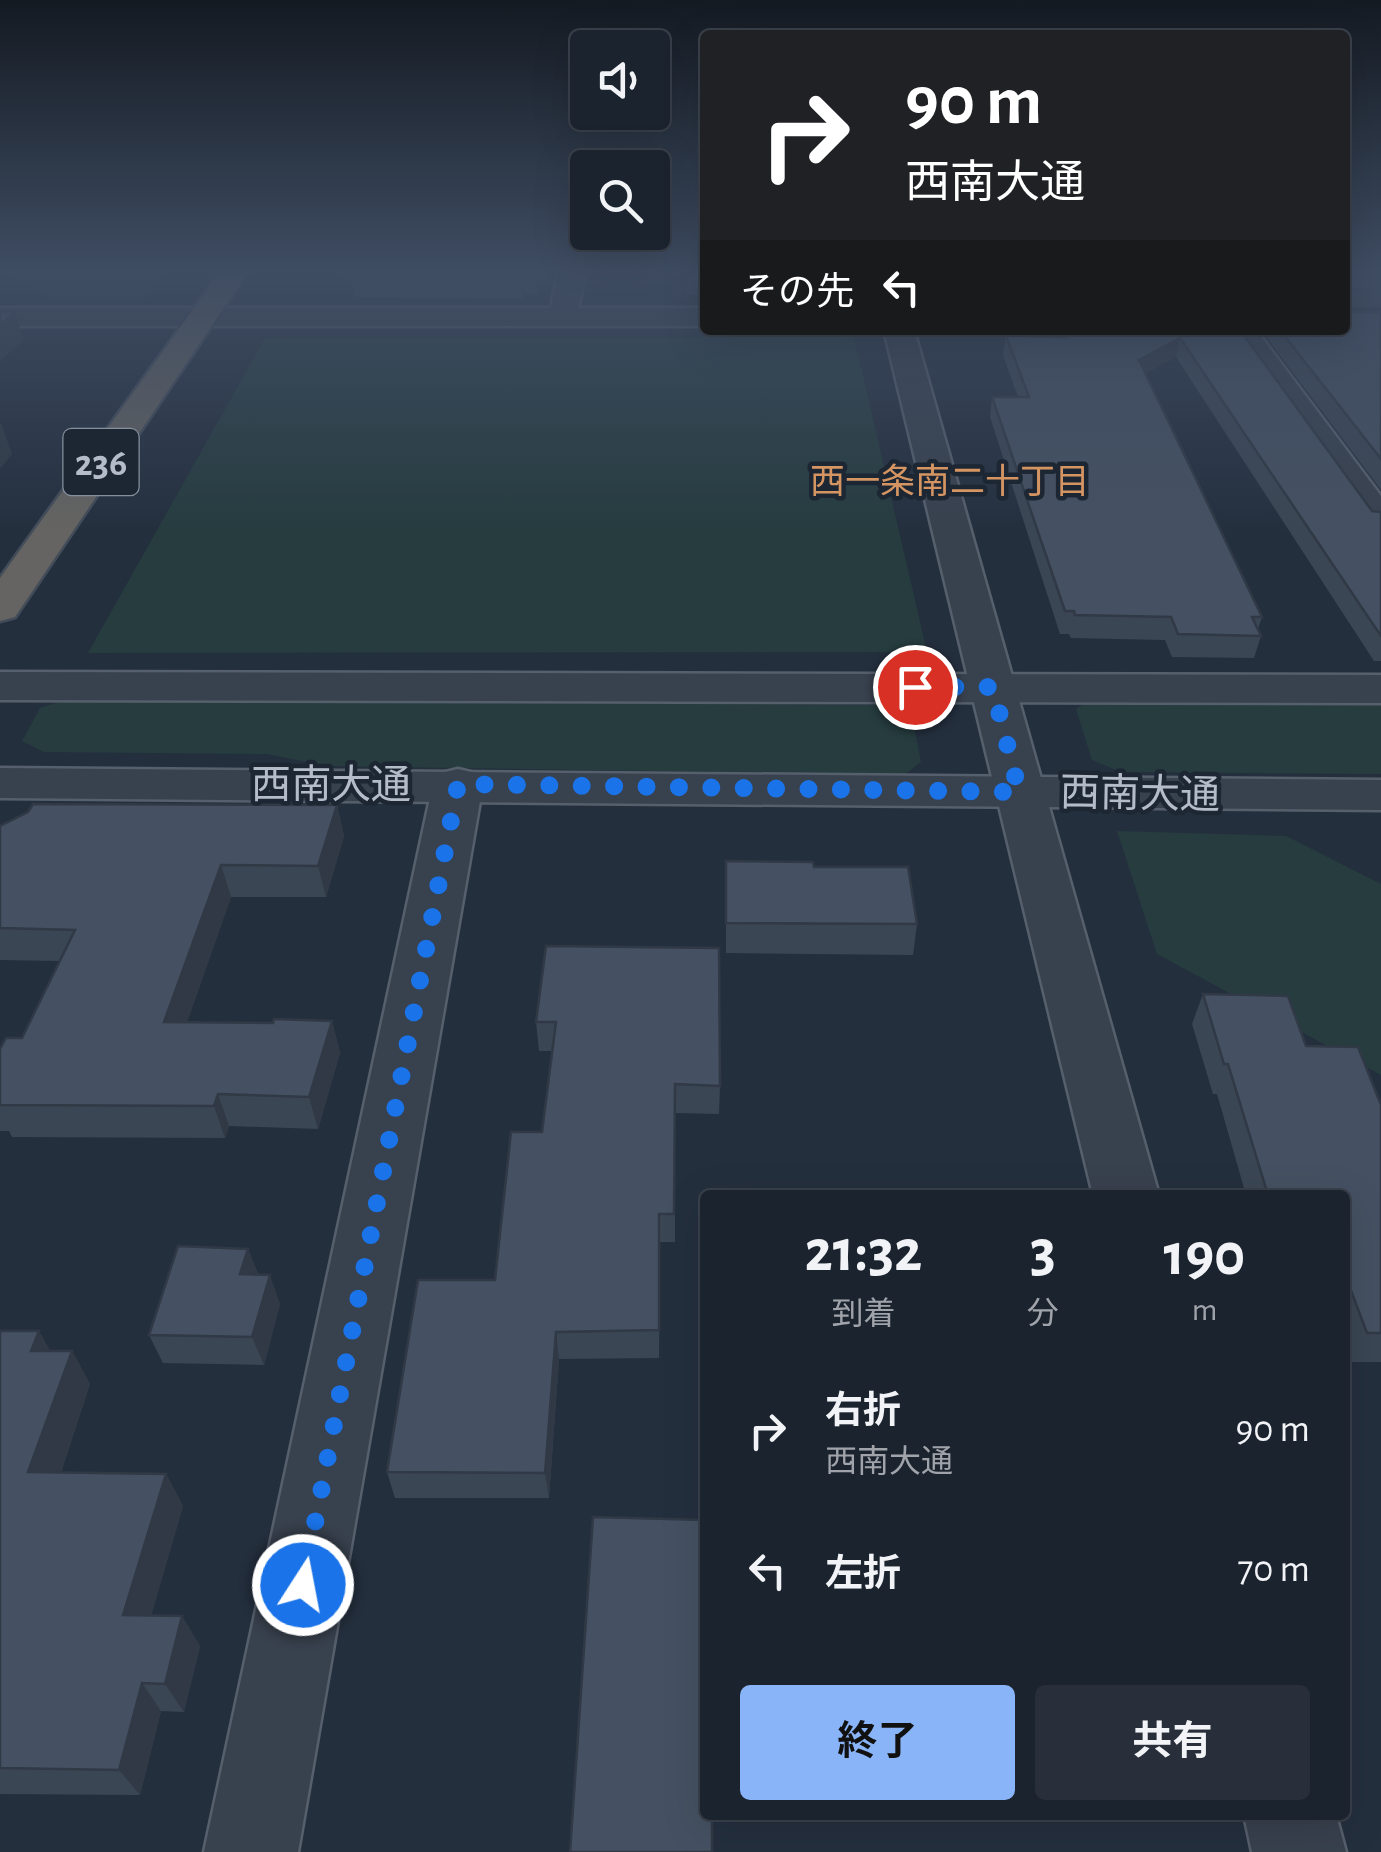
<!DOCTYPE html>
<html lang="ja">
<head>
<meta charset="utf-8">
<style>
	:root { --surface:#1b232e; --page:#282f3a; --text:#f1f3f6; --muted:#a0a4aa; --line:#39404a; --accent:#8ab4f8 }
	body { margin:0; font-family:"Alegreya Sans","Noto Sans JP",sans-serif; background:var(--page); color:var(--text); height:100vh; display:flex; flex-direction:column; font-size:38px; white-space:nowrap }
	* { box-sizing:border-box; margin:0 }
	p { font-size:32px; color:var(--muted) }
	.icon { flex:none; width:55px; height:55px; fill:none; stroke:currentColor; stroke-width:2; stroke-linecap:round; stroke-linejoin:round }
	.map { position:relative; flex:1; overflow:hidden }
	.side { position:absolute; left:700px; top:1190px; width:650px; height:630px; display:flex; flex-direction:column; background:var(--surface); border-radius:10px; box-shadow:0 10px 40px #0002,0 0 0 2px var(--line) }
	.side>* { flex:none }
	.hud { position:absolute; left:700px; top:30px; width:650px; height:305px; border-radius:10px; box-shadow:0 10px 40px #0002,0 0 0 2px var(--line); background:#202124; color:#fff; overflow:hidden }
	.tools { position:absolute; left:570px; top:30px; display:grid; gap:20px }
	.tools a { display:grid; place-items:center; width:100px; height:100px; border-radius:10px; background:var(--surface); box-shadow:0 10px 40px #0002,0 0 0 2px var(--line); font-size:50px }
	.pin { position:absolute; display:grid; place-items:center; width:85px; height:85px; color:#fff; margin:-42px; border:5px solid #fff; border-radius:50%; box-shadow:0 2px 10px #0007 }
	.me { position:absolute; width:110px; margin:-55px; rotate:11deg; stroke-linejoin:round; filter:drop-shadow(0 0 8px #0008) }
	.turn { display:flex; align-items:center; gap:35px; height:210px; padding:0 40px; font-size:45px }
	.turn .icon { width:130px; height:130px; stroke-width:2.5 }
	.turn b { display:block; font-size:70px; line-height:85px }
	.then { display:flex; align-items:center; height:95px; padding:0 40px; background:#0003; gap:20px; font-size:38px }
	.eta { display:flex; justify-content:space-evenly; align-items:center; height:170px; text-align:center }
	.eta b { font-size:60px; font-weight:700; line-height:70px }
	.cta { display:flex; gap:20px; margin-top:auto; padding:20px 40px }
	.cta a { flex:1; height:115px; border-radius:10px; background:var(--accent); color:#111; font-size:40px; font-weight:700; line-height:115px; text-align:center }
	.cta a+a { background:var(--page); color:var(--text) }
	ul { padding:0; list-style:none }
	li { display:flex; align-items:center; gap:30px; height:140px; padding:0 40px }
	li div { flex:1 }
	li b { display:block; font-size:38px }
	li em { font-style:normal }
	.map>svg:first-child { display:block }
	.green { fill:#263c3f }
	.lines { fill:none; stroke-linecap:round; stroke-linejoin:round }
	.minor-casing { stroke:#565f6c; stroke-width:5 }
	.tertiary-casing { stroke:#565f6c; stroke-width:5 }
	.trunk-casing { stroke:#434c59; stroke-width:5 }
	.minor { fill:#38414e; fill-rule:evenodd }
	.tertiary { fill:#38414e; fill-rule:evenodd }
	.trunk { fill:#656462; fill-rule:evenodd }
	.wall { fill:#3b4654 }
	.shaded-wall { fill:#303945 }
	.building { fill:#455162; stroke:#303945; stroke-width:2.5 }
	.route { stroke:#1a73e8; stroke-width:18; stroke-dasharray:0 32.4 }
	.labels { text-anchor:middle; stroke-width:9; stroke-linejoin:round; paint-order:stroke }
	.far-neighbourhood-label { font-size:35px; fill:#d59563; stroke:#1d2633 }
	.shield { fill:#1d2633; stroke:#878f9c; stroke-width:2.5 }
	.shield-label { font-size:38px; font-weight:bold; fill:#b4bcc9 }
	.street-label { font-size:40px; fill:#b4bcc9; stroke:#1d2633 }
</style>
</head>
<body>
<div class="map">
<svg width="1381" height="1852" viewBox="0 0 1381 1852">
	<rect width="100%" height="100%" fill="#242f3e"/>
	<path class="green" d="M 4,272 L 166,272 L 146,297 L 50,297 Z
		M 854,337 L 927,652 L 88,653 L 265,338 Z
		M 65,700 L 893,705 L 911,711 L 921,762 L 904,775 L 326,766 L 267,754 L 44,752 L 22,741 L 40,708 Z
		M 1086,702 L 1381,705 L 1381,774 L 1121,772 L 1092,760 L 1076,709 Z
		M 1117,831 L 1286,836 L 1381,884 L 1381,1075 L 1157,954 Z"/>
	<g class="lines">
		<g class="minor-casing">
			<path id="minor" d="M 558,272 L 586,272 L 575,323 L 553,323 L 549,317 Z
				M 884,330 L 914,330 L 1159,1195 L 1093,1195 Z
				M 1225,330 L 1256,330 L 1381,496 L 1381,533 L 1367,530 Z
				M 458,769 L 475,773 L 483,784 L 298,1852 L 204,1852 L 433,784 L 441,773 Z
				M 1244,1815 L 1336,1815 L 1346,1852 L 1252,1852 Z"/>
		</g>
		<g class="tertiary-casing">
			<path id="tertiary" d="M 0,308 L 705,308 L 705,326 L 0,326 Z
				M 0,672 L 1381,675 L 1381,703 L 0,700 Z
				M 0,768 L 1381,780 L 1381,810 L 0,798 Z"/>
		</g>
		<g class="trunk-casing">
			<path id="trunk" d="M 220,272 L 248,272 L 15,617 L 0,621 L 0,578 Z"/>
		</g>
		<use href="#minor" class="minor"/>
		<use href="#tertiary" class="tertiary"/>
		<use href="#trunk" class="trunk"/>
	</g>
	<path class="wall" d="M 334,272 L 542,272 L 537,294 L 525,294 L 523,299 L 354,297 L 350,277 L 335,277 Z
		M 687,272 L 705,272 L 705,295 L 687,295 Z
		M 1345,272 L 1381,272 L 1381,307 L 1348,307 L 1348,312 L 1381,312 L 1381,490 L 1261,330 L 1345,330 Z
		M 1065,330 L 1240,330 L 1372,511 L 1381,512 L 1381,661 L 1374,661 L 1176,357 L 1146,373 L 1262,617 L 1258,629 L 1261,636 L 1254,658 L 1172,657 L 1165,640 L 1071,638 L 1069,634 L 1060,634 L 990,417 L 992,397 L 1018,397 L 1003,355 L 1006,336 L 1064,337 L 1065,332 L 1067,332 Z
		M 337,805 L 344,836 L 326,897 L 231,897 L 187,1022 L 273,1023 L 332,1021 L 340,1053 L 318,1129 L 229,1126 L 225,1138 L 12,1137 L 9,1131 L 0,1131 L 0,1049 L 22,1038 L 59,961 L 0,960 L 0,826 Z
		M 726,861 L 814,867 L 917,924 L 913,955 L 726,953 Z
		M 546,946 L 720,1086 L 719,1114 L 675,1113 L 675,1242 L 660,1242 L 659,1358 L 559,1359 L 549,1498 L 395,1498 L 387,1472 L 495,1280 L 542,1132 L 552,1051 L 539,1051 L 536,1022 Z
		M 1203,994 L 1306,1046 L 1381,1105 L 1381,1362 L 1350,1362 L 1345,1349 L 1345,1195 L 1246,1195 L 1217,1094 L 1213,1094 L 1192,1024 Z
		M 248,1249 L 258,1274 L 280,1304 L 264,1365 L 163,1363 L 149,1335 Z
		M 0,1331 L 39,1331 L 50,1351 L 72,1351 L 90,1384 L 61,1472 L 166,1474 L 183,1506 L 151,1615 L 182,1616 L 200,1646 L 184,1712 L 161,1711 L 140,1795 L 0,1794 Z"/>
	<path class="shaded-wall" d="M 523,272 L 525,294 L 523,299 L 522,276 Z
		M 535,272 L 542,272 L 537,294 Z
		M 15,312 L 24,340 L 0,361 L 0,325 Z
		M 1180,338 L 1176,357 L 1135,379 L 1139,360 Z
		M 1,423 L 12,454 L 0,469 L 0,425 Z
		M 337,805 L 344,836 L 326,897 L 318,866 Z
		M 221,865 L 231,897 L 176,1054 L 164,1022 Z
		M 332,1021 L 340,1053 L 318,1129 L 309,1097 Z
		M 218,1094 L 229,1126 L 225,1138 L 214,1106 Z
		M 248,1249 L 259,1278 L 240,1274 Z
		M 270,1275 L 280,1304 L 264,1365 L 252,1337 Z
		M 39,1331 L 58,1365 L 31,1351 Z
		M 556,1332 L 559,1359 L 549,1498 L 545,1473 Z
		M 72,1351 L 90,1384 L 50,1504 L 28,1472 Z
		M 166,1474 L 183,1506 L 143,1644 L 123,1615 Z
		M 182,1616 L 200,1646 L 184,1712 L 165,1684 Z
		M 142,1683 L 161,1711 L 140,1795 L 119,1770 Z"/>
	<path class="building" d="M 351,272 L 523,272 L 522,276 L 350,274 Z
		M 687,272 L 705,272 L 705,283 L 687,283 Z
		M 1345,272 L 1381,272 L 1381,289 L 1348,289 L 1348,312 L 1381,312 L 1381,459 L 1280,330 L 1345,330 Z
		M 0,312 L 15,312 L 0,325 Z
		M 1078,330 L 1240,330 L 1372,511 L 1381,512 L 1381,636 L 1180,338 L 1139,360 L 1262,617 L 1252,617 L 1261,636 L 1178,634 L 1171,617 L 1075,615 L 1074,611 L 1065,611 L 992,397 L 1029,397 L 1006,336 L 1067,337 L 1065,332 L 1080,333 Z
		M 33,804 L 337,805 L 318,866 L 221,865 L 164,1022 L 273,1023 L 274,1019 L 332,1021 L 309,1097 L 218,1094 L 214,1106 L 0,1105 L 0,1049 L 6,1038 L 22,1038 L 75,930 L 0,928 L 0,826 L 28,812 Z
		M 726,861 L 813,862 L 814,867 L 908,867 L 917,924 L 726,923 Z
		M 546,946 L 719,948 L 720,1086 L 675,1084 L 674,1214 L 659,1214 L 659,1330 L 556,1332 L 545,1473 L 387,1472 L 418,1280 L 495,1280 L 511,1132 L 542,1132 L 556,1022 L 536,1022 Z
		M 1203,994 L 1288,996 L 1306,1046 L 1358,1047 L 1381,1105 L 1381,1333 L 1367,1333 L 1347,1280 L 1345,1280 L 1345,1195 L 1268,1195 L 1228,1064 L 1224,1064 Z
		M 178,1246 L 248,1249 L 240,1274 L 270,1275 L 252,1337 L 149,1335 Z
		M 0,1331 L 39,1331 L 31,1351 L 72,1351 L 28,1472 L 166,1474 L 123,1615 L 182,1616 L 165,1684 L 142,1683 L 119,1770 L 0,1768 Z
		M 593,1517 L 705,1520 L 705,1815 L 712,1815 L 712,1852 L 570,1852 Z"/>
	<linearGradient id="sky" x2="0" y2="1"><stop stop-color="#141a22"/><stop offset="0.51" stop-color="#3f4d63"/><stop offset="1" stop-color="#3f4d63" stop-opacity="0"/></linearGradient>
	<rect width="1381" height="532" fill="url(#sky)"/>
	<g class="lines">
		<path class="route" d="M 303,1585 L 458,784 L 1019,792 L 993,687 L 915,687"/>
	</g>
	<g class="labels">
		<g class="far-neighbourhood-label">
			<text x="950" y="493">西一条南二十丁目</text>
		</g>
		<rect class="shield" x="63.5" y="429" width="75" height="66" rx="8"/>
		<g class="shield-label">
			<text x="101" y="475">236</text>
		</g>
		<g class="street-label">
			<text x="331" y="798">西南大通</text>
			<text transform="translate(1140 793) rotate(1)" y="14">西南大通</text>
		</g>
	</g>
</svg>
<div class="tools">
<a><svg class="icon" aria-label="sound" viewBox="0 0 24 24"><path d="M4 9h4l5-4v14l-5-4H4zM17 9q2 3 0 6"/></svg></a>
<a><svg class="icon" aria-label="search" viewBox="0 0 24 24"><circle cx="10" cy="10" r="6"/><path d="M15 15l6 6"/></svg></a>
</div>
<div class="pin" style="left:915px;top:687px;background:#d93025"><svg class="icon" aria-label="arrive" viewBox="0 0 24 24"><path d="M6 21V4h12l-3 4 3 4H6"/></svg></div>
<svg class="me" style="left:303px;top:1585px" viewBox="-20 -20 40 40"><circle r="17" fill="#1a73e8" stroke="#fff" stroke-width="3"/><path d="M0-11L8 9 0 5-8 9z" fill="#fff"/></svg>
<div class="hud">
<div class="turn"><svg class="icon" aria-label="right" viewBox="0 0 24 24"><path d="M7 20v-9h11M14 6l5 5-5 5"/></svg><div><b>90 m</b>西南大通</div></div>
<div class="then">その先<svg class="icon" aria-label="left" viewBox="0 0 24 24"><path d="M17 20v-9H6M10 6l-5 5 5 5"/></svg></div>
</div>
<section class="side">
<div class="eta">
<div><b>21:32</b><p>到着</p></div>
<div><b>3</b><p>分</p></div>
<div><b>190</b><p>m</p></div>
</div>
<ul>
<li><svg class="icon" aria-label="right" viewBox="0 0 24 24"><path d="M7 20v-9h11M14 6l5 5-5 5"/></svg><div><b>右折</b><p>西南大通</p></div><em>90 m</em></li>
<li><svg class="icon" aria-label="left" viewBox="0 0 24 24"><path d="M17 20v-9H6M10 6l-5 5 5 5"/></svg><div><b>左折</b></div><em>70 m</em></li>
</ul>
<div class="cta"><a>終了</a><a>共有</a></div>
</section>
</div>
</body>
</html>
